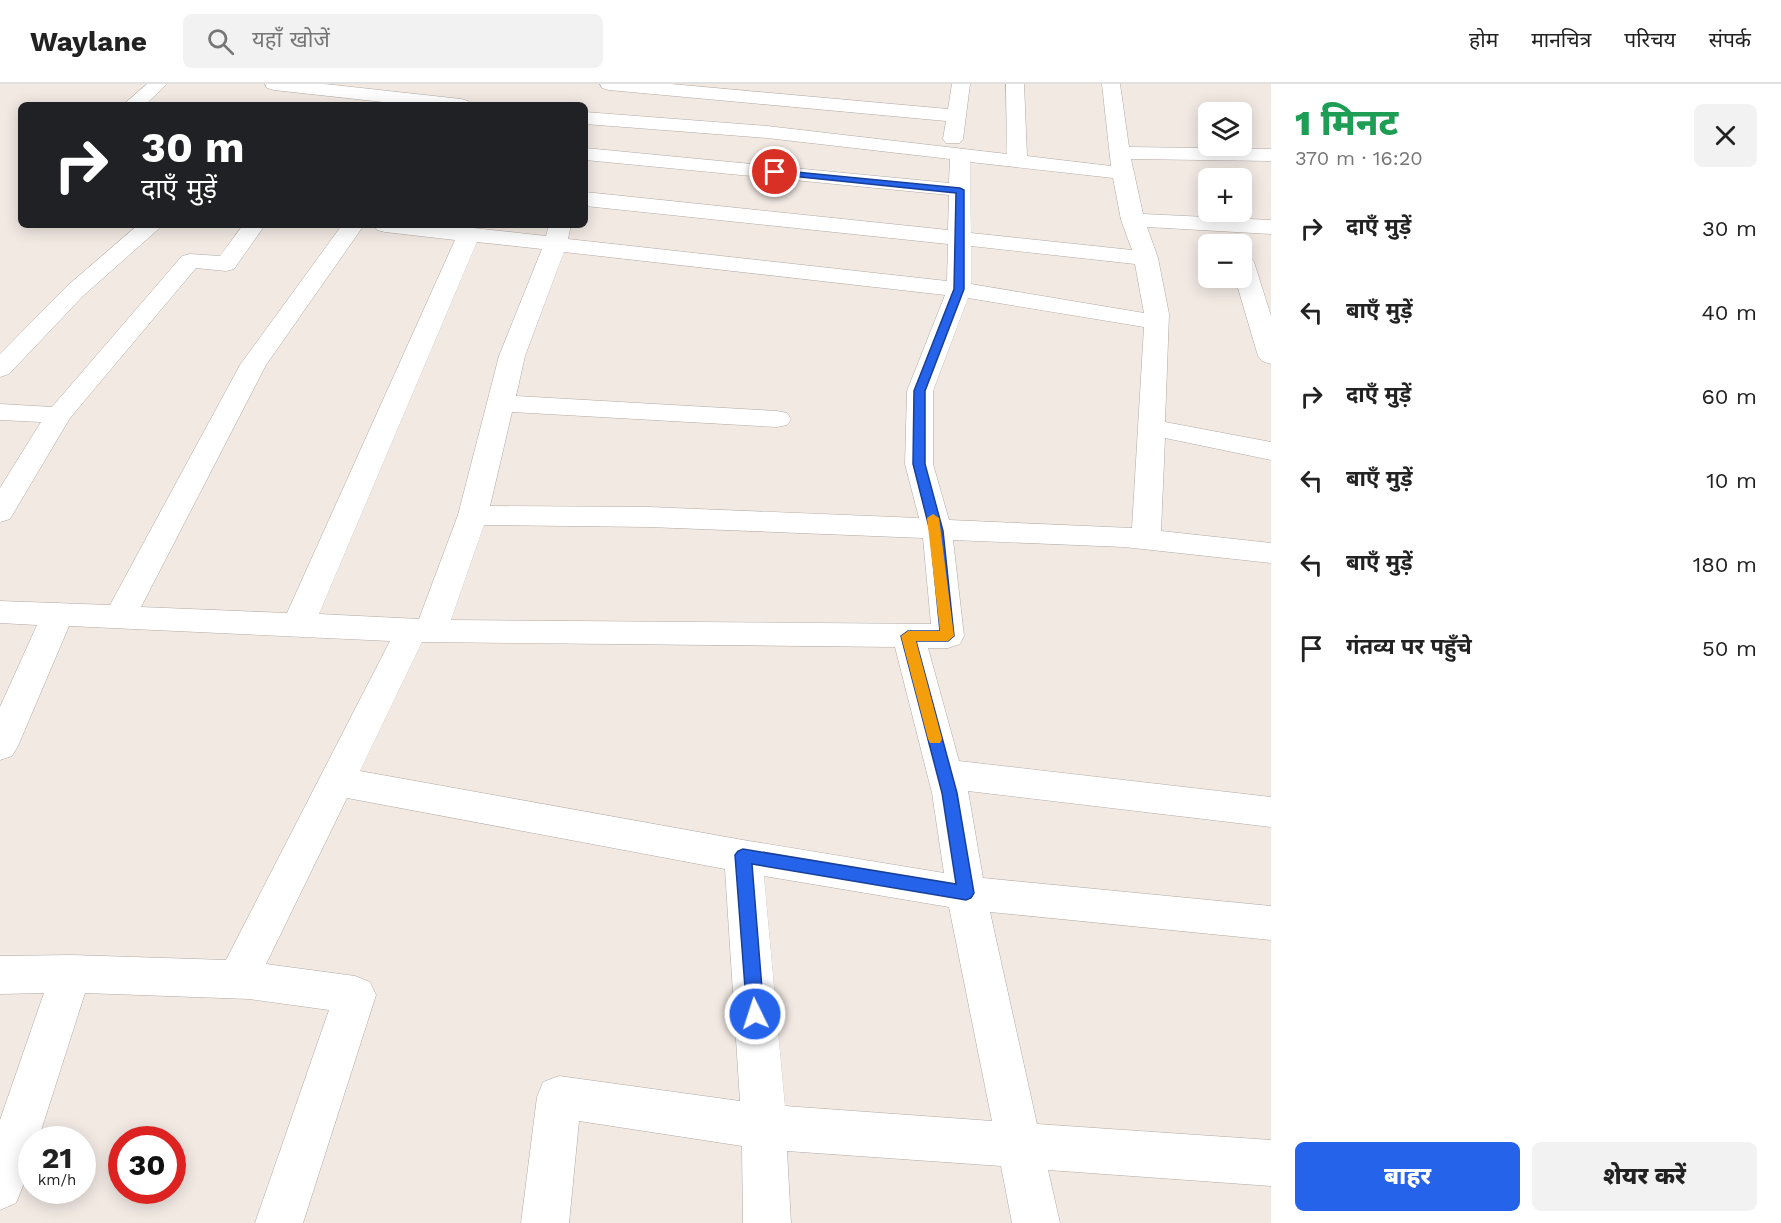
<!DOCTYPE html>
<html lang="hi">
<head>
<meta charset="utf-8">
<style>
	:root { --surface:#fff; --page:#f2f2f2; --text:#222; --muted:#767676; --line:#e0e0e0; --accent:#2563eb }
	body { margin:0; font-family:"Work Sans","Noto Sans Devanagari",sans-serif; background:var(--page); color:var(--text); height:100vh; display:flex; flex-direction:column; font-size:22px; white-space:nowrap }
	* { box-sizing:border-box; margin:0 }
	p { font-size:20px; color:var(--muted) }
	.icon { flex:none; width:33px; height:33px; fill:none; stroke:currentColor; stroke-width:2; stroke-linecap:round; stroke-linejoin:round }
	.map { position:relative; flex:1; overflow:hidden }
	.details { display:flex; flex-direction:column; background:var(--surface); width:510px }
	.details>* { flex:none }
	.banner { position:absolute; left:18px; top:18px; width:570px; height:126px; border-radius:9px; box-shadow:0 3px 15px #0003; background:#202124; color:#fff; overflow:hidden }
	.buttons { position:absolute; left:1198px; top:18px; display:grid; gap:12px }
	.buttons a { display:grid; place-items:center; width:54px; height:54px; border-radius:9px; background:var(--surface); box-shadow:0 3px 15px #0003; font-size:30px }
	.speed { position:absolute; left:18px; top:1042px; display:flex; gap:12px; font-size:30px; font-weight:700; text-align:center }
	.speed>* { display:grid; place-content:center; width:78px; height:78px; border-radius:50%; background:var(--surface); box-shadow:0 3px 15px #0003; line-height:1 }
	.speed small { font-size:15px; font-weight:400 }
	.speed .limit { border:9px solid #d22; background:#fff; color:#111 }
	.pin { position:absolute; display:grid; place-items:center; width:51px; height:51px; color:#fff; margin:-26px; border:3px solid #fff; border-radius:50%; box-shadow:0 2px 6px #0007 }
	.me { position:absolute; width:66px; margin:-33px; rotate:356deg; stroke-linejoin:round; filter:drop-shadow(0 0 4px #0008) }
	.turn { display:flex; align-items:center; gap:21px; height:126px; padding:0 24px; font-size:27px }
	.turn .icon { width:78px; height:78px; stroke-width:2.5 }
	.turn b { display:block; font-size:42px; line-height:51px }
	.round { display:grid; place-items:center; flex:none; width:63px; height:63px; border-radius:9px; background:var(--page) }
	.headline { display:flex; align-items:center; justify-content:space-between; height:102px; padding:0 24px }
	h1 { font-size:36px; font-weight:800; line-height:45px; color:#1e9e55 }
	.primary-button { display:flex; gap:12px; margin-top:auto; padding:12px 24px }
	.primary-button a { flex:1; height:69px; border-radius:9px; background:var(--accent); color:#fff; font-size:24px; font-weight:800; line-height:69px; text-align:center }
	.primary-button a+a { background:var(--page); color:var(--text) }
	ul { padding:0; list-style:none }
	li { display:flex; align-items:center; gap:18px; height:84px; padding:0 24px }
	li div { flex:1 }
	li b { display:block; font-size:22px }
	li em { font-style:normal }
	header { display:flex; align-items:center; gap:36px; box-sizing:border-box; height:84px; padding:0 30px; background:var(--surface); border-bottom:2px solid var(--line) }
	header strong { font-size:28px }
	nav { display:flex; gap:33px; margin-inline-start:auto; font-size:21px }
	.search { width:420px; height:54px; background:var(--page); display:flex; align-items:center; gap:15px; box-sizing:border-box; padding:0 21px; border-radius:9px; color:var(--muted); font-size:22px }
	main { display:flex; flex:1; min-height:0 }
	.map>svg:first-child { display:block }
	.lines { fill:none; stroke-linecap:round; stroke-linejoin:round }
	.minor-casing { stroke:#b1a9a4; stroke-width:1 }
	.minor { fill:#fff; fill-rule:evenodd }
	.route { fill:#2563eb; stroke:#184099; stroke-width:1.5 }
	.slow { fill:#f59e0b }
</style>
</head>
<body>
<header>
<strong>Waylane</strong>
<div class="search"><svg class="icon" aria-label="search" viewBox="0 0 24 24"><circle cx="10" cy="10" r="6"/><path d="M15 15l6 6"/></svg>यहाँ खोजें</div>
<nav><a>होम</a><a>मानचित्र</a><a>परिचय</a><a>संपर्क</a></nav>
</header>
<main>
<div class="map">
<svg width="1271" height="1139" viewBox="0 0 1271 1139">
	<rect width="100%" height="100%" fill="#f2e9e3"/>
	<g class="lines">
		<g class="minor-casing">
			<path id="minor" d="M 147,0 L 167,0 L 145,21 L 123,21 Z
				M 265,0 L 325,0 L 461,15 L 468,17 L 471,21 L 410,21 L 274,6 L 267,4 Z
				M 600,0 L 671,0 L 948,25 L 952,0 L 970,0 L 963,55 L 960,59 L 946,59 L 943,55 L 946,37 L 609,6 L 602,4 Z
				M 1006,0 L 1024,0 L 1027,72 L 1111,82 L 1102,0 L 1120,0 L 1129,63 L 1271,65 L 1271,77 L 1131,75 L 1143,130 L 1271,136 L 1271,150 L 1147,143 L 1158,174 L 1169,230 L 1165,338 L 1271,358 L 1271,376 L 1165,354 L 1161,447 L 1271,459 L 1271,479 L 1124,463 L 953,456 L 964,552 L 960,560 L 948,564 L 928,564 L 959,677 L 1271,713 L 1271,743 L 968,707 L 983,794 L 1271,822 L 1271,856 L 990,828 L 1037,1040 L 1271,1056 L 1271,1102 L 1048,1086 L 1060,1139 L 1012,1139 L 1001,1082 L 787,1067 L 791,1139 L 743,1139 L 742,1062 L 579,1037 L 569,1139 L 521,1139 L 537,1013 L 543,998 L 559,992 L 740,1017 L 725,785 L 347,714 L 266,880 L 355,892 L 370,898 L 376,911 L 303,1139 L 255,1139 L 329,926 L 249,915 L 85,909 L 38,1056 L 32,1056 C 32,1079 25,1098 16,1119 L 0,1126 L 0,1036 L 44,909 L 0,910 L 0,872 L 71,871 L 226,876 L 390,557 L 69,542 L 18,662 L 12,672 L 0,676 L 0,623 L 37,541 L 0,539 L 0,517 L 110,521 L 240,281 L 342,141 L 364,141 L 266,281 L 141,523 L 287,529 L 455,156 L 385,148 L 377,146 L 374,141 L 446,141 L 546,152 L 549,141 L 571,141 L 568,155 L 947,197 L 948,160 L 585,122 L 585,108 L 948,146 L 949,111 L 585,76 L 585,64 L 949,99 L 950,75 L 767,54 L 585,40 L 585,28 L 767,42 L 1007,70 ZM 970,78 L 1113,94 L 1121,136 L 1132,166 L 971,149 ZM 477,158 L 542,165 L 499,272 L 458,431 L 419,535 L 319,530 ZM 971,162 L 1135,180 L 1144,229 L 971,200 ZM 564,168 L 945,211 L 907,307 L 905,380 L 919,434 L 649,423 L 490,422 L 512,328 L 777,343 L 787,341 L 791,335 L 787,329 L 777,327 L 516,312 L 525,272 ZM 968,214 L 1144,243 L 1132,444 L 949,436 L 933,380 L 933,307 ZM 484,441 L 649,443 L 923,454 L 931,540 L 451,536 ZM 422,558 L 895,563 L 932,709 L 944,789 L 743,756 L 360,687 ZM 764,792 L 949,823 L 992,1037 L 785,1022 Z
				M 138,141 L 163,141 L 83,212 L 9,290 L 0,293 L 0,270 L 67,202 Z
				M 243,141 L 265,141 L 234,185 L 226,187 L 196,184 L 70,334 L 10,435 L 0,438 L 0,404 L 41,338 L 0,336 L 0,320 L 52,323 L 182,172 L 190,170 L 220,172 Z
				M 1242,171 L 1250,173 L 1254,178 L 1271,232 L 1271,280 L 1262,277 L 1258,272 L 1235,194 L 1242,194 Z"/>
		</g>
		<use href="#minor" class="minor"/>
	</g>
	<path class="route" d="M 775,86 L 960,104 L 964,106 L 964,205 L 925,307 L 925,380 L 943,447 L 954,552 L 948,557 L 916,557 L 957,709 L 974,809 L 971,814 L 966,816 L 752,780 L 764,930 L 762,936 L 755,938 L 749,936 L 747,930 L 735,771 L 738,767 L 743,765 L 956,800 L 942,709 L 901,552 L 908,547 L 940,547 L 930,447 L 913,380 L 914,307 L 954,205 L 956,109 L 772,90 L 772,87 Z"/>
	<path class="slow" d="M 933,430 L 939,434 L 954,552 L 948,557 L 916,557 L 942,655 L 940,659 L 930,659 L 928,655 L 901,552 L 908,547 L 940,547 L 927,434 Z"/>
</svg>
<div class="buttons">
<a><svg class="icon" aria-label="layers" viewBox="0 0 24 24"><path d="M12 4l9 5-9 5-9-5zM3 14l9 5 9-5"/></svg></a>
<a>+</a>
<a>−</a>
</div>
<div class="speed"><div>21<small>km/h</small></div><div class="limit">30</div></div>
<div class="pin" style="left:775px;top:88px;background:#d93025"><svg class="icon" aria-label="arrive" viewBox="0 0 24 24"><path d="M6 21V4h12l-3 4 3 4H6"/></svg></div>
<svg class="me" style="left:755px;top:930px" viewBox="-20 -20 40 40"><circle r="17" fill="#2563eb" stroke="#fff" stroke-width="3"/><path d="M0-11L8 9 0 5-8 9z" fill="#fff"/></svg>
<div class="banner">
<div class="turn"><svg class="icon" aria-label="right" viewBox="0 0 24 24"><path d="M7 20v-9h11M14 6l5 5-5 5"/></svg><div><b>30 m</b>दाएँ मुड़ें</div></div>
</div>
</div>
<section class="details">
<div class="headline"><div><h1>1 मिनट</h1><p>370 m · 16:20</p></div><a class="round"><svg class="icon" aria-label="close" viewBox="0 0 24 24"><path d="M6 6l12 12M18 6L6 18"/></svg></a></div>
<ul>
<li><svg class="icon" aria-label="right" viewBox="0 0 24 24"><path d="M7 20v-9h11M14 6l5 5-5 5"/></svg><div><b>दाएँ मुड़ें</b></div><em>30 m</em></li>
<li><svg class="icon" aria-label="left" viewBox="0 0 24 24"><path d="M17 20v-9H6M10 6l-5 5 5 5"/></svg><div><b>बाएँ मुड़ें</b></div><em>40 m</em></li>
<li><svg class="icon" aria-label="right" viewBox="0 0 24 24"><path d="M7 20v-9h11M14 6l5 5-5 5"/></svg><div><b>दाएँ मुड़ें</b></div><em>60 m</em></li>
<li><svg class="icon" aria-label="left" viewBox="0 0 24 24"><path d="M17 20v-9H6M10 6l-5 5 5 5"/></svg><div><b>बाएँ मुड़ें</b></div><em>10 m</em></li>
<li><svg class="icon" aria-label="left" viewBox="0 0 24 24"><path d="M17 20v-9H6M10 6l-5 5 5 5"/></svg><div><b>बाएँ मुड़ें</b></div><em>180 m</em></li>
<li><svg class="icon" aria-label="arrive" viewBox="0 0 24 24"><path d="M6 21V4h12l-3 4 3 4H6"/></svg><div><b>गंतव्य पर पहुँचे</b></div><em>50 m</em></li>
</ul>
<div class="primary-button"><a>बाहर</a><a>शेयर करें</a></div>
</section>
</main>
</body>
</html>
